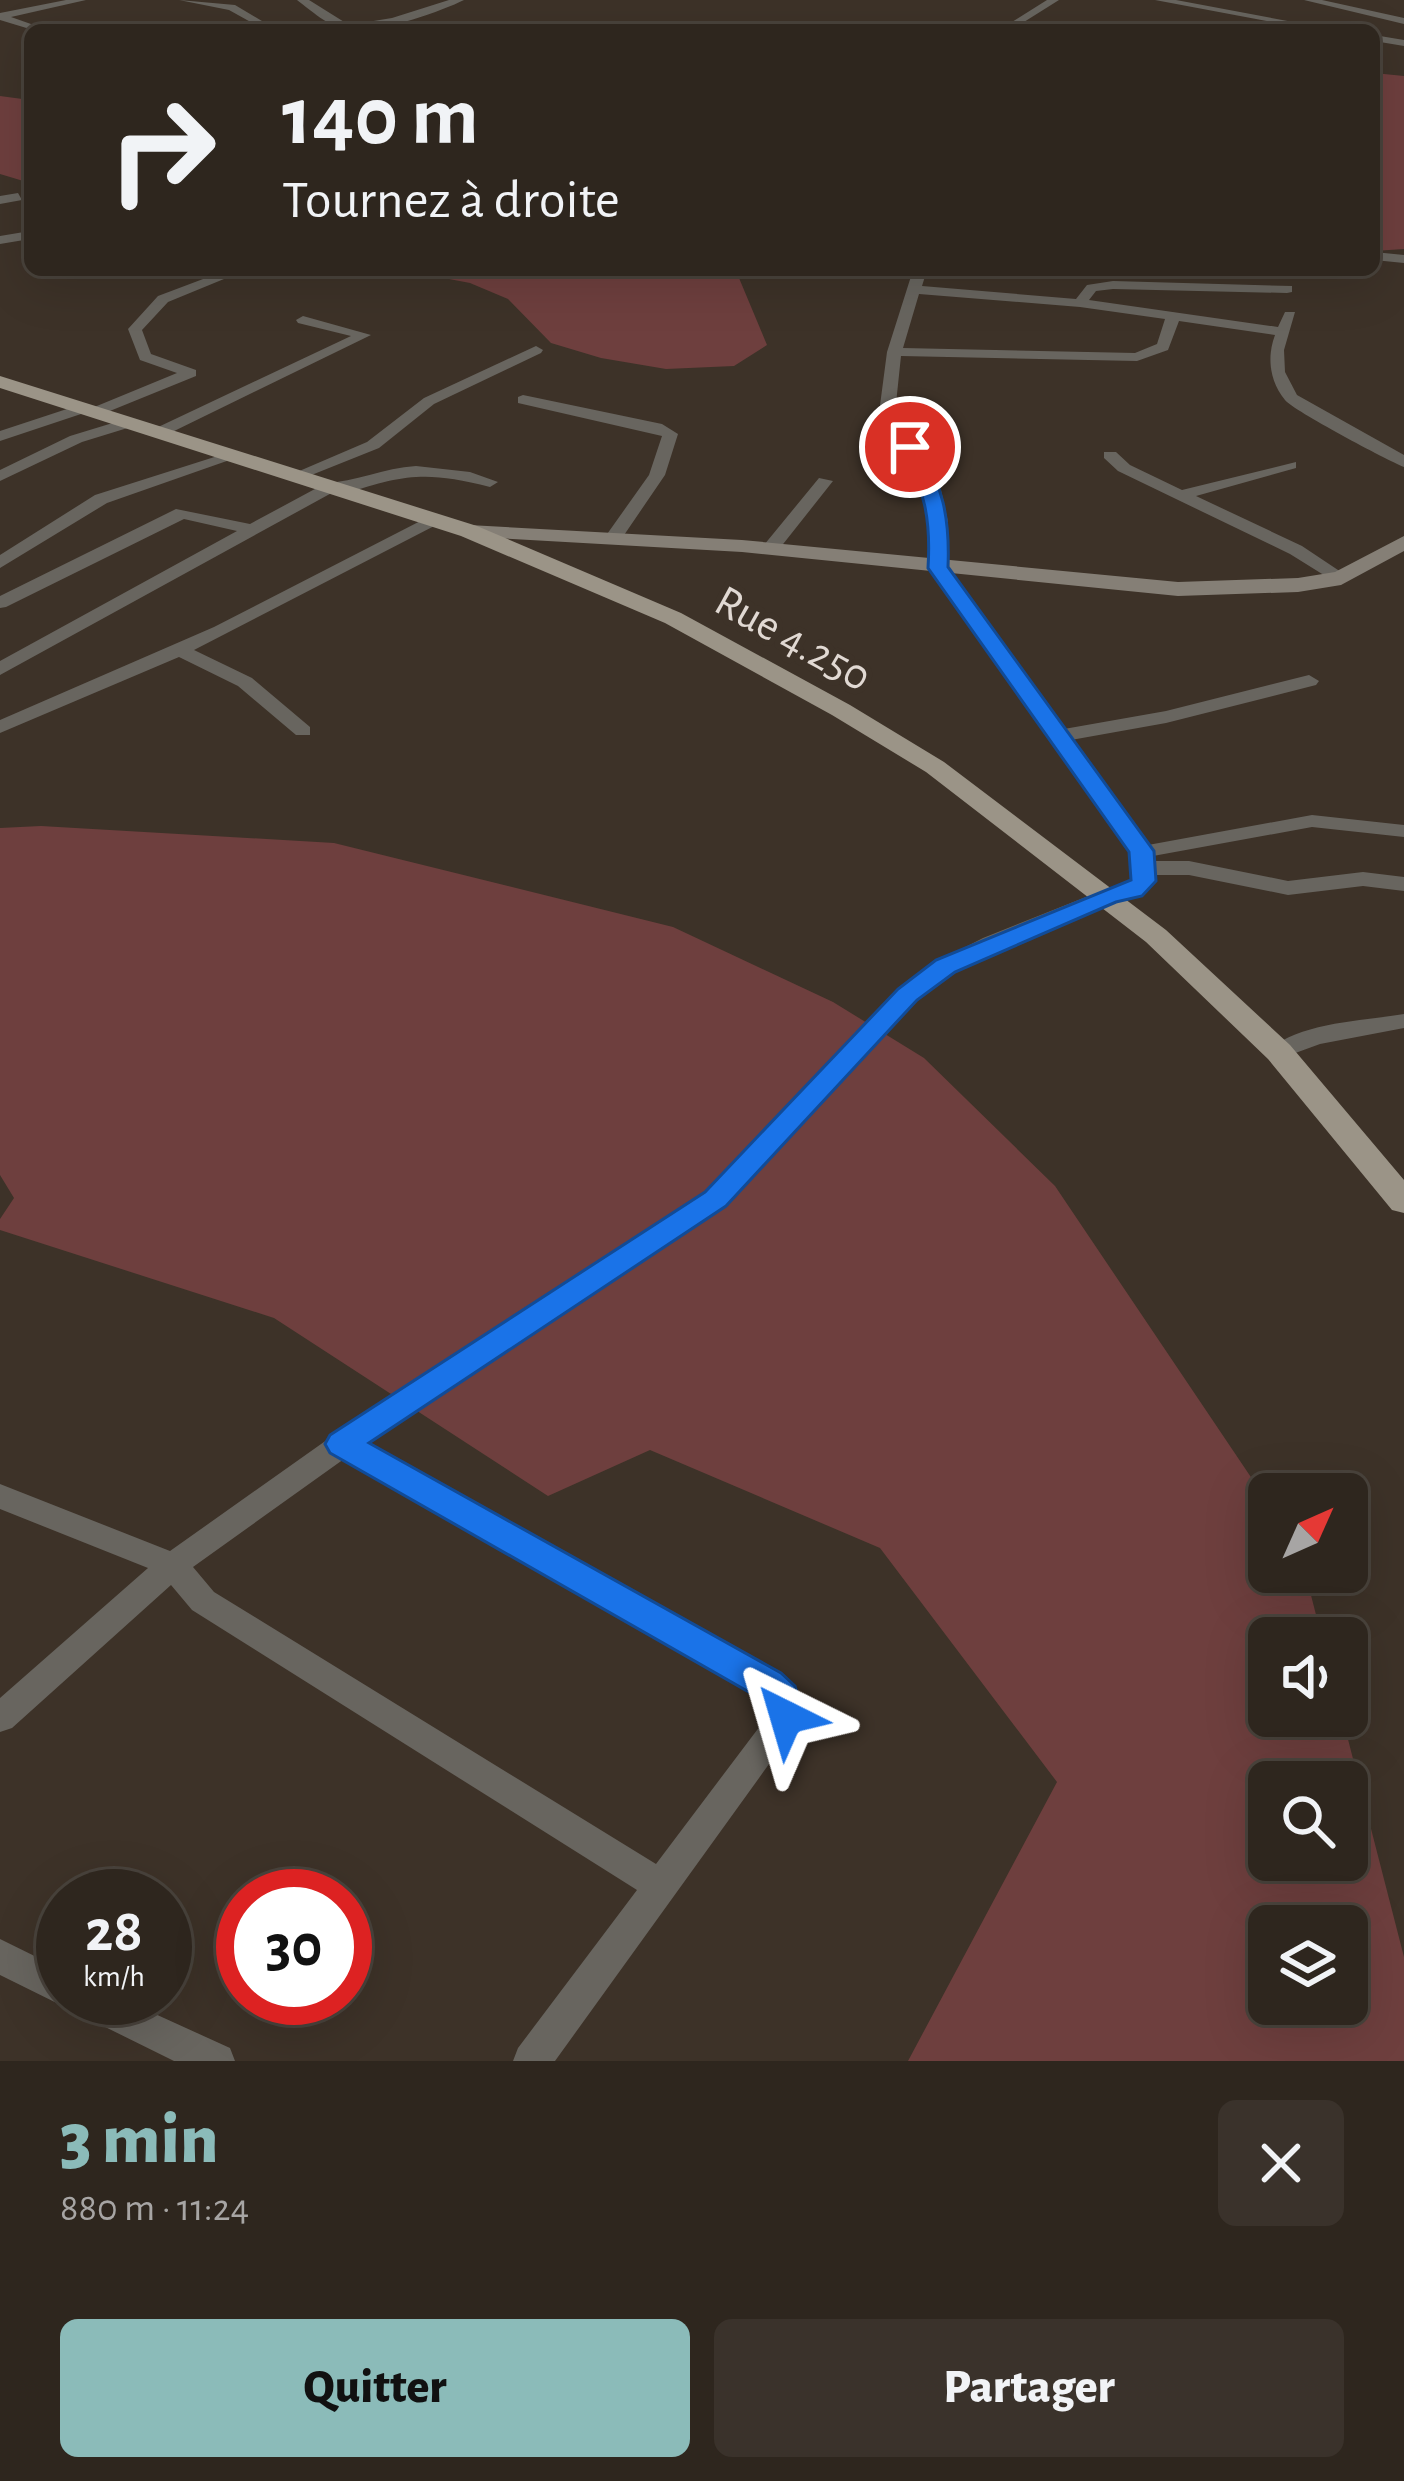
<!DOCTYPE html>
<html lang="fr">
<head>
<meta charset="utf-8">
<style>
	:root { --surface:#2e261e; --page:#3a322b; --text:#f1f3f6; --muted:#a7a5a4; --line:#49433c; --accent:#8bbbb9 }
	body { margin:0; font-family:"Alegreya Sans",sans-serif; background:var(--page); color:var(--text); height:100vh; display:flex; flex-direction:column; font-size:45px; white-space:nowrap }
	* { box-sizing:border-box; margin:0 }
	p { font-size:39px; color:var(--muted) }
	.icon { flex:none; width:66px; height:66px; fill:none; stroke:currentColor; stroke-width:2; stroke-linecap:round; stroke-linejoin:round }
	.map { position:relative; height:2061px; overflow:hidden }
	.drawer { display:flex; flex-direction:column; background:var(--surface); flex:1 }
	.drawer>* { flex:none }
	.top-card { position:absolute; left:24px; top:24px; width:1356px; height:252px; border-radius:18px; box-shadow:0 12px 48px #0002,0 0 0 3px var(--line); background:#2e261e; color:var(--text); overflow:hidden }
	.needle { width:78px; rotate:45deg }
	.buttons { position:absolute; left:1248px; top:1473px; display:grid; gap:24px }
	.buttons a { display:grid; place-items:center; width:120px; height:120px; border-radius:18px; background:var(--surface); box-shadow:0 12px 48px #0002,0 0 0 3px var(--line); font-size:60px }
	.speed { position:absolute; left:36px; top:1869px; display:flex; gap:24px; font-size:60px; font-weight:700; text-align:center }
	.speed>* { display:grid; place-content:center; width:156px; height:156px; border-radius:50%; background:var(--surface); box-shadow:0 12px 48px #0002,0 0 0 3px var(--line); line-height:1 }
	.speed small { font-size:30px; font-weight:400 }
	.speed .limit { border:18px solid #d22; background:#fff; color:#111 }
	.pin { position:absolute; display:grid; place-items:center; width:102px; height:102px; color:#fff; margin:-51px; border:6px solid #fff; border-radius:50%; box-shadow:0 3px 12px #0007 }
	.me { position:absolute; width:132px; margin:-66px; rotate:320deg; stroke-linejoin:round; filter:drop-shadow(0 0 9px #0008) }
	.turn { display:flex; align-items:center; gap:42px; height:252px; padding:0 60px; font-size:54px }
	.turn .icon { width:156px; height:156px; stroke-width:2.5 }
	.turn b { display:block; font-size:84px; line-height:102px }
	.round { display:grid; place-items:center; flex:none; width:126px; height:126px; border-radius:18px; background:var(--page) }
	.headline { display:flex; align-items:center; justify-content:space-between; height:204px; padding:0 60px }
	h1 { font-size:72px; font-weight:800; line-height:90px; color:var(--accent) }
	.action { display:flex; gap:24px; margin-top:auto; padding:24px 60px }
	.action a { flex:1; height:138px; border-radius:18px; background:var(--accent); color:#111; font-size:48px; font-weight:800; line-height:138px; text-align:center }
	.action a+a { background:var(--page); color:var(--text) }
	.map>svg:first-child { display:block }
	.green { fill:#6e3f3e; fill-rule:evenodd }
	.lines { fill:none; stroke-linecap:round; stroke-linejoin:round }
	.street { fill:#68655f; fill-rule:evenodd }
	.secondary { fill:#857f76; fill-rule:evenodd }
	.primary { fill:#9b9487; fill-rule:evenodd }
	.route { fill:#1a73e8; stroke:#114b97; stroke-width:3 }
	.labels { text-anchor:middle; stroke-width:12; stroke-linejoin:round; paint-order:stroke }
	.street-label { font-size:45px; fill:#e1d9d3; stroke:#3d3228 }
</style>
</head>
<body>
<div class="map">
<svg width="1404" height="2061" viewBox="0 0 1404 2061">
	<rect width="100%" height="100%" fill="#3d3228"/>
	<path class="green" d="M 1374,73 L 1404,76 L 1404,249 L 1374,251 Z
		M 0,96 L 30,100 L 30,183 L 0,174 Z
		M 402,270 L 661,270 L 739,278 L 767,345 L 734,366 L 666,369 L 601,358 L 551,343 L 508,299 L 470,283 Z
		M 41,826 L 334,843 L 673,927 L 833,1002 L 924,1058 L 1055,1186 L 1269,1504 L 1269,1572 L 1305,1572 L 1322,1638 L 1269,1638 L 1269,1716 L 1342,1716 L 1404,1957 L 1404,2061 L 908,2061 L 1057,1782 L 880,1548 L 650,1450 L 548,1496 L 274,1318 L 0,1230 L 0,1219 L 14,1198 L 0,1175 L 0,828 ZM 1269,1782 L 1347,1782 L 1347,1860 L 1269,1860 ZM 1269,1926 L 1347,1926 L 1347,2004 L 1269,2004 Z"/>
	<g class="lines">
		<path class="street" d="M 66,0 L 86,0 L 11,17 L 48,30 L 33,30 L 0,20 L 0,13 Z
			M 179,0 L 235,5 L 277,30 L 265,30 L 229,10 Z
			M 297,0 L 309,0 L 349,25 L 392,18 L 449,0 L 464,0 C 440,12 371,36 345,30 C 330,27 310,10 297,0 Z
			M 1047,0 L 1059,0 L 1011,30 L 999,30 Z
			M 1155,0 L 1176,0 L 1336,30 L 1314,30 Z
			M 1304,0 L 1322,0 L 1404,18 L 1404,24 Z
			M 540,24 L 577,27 L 582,30 L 536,29 Z
			M 1374,35 L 1404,40 L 1404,46 L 1374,41 Z
			M 18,193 L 22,200 L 0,204 L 0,196 Z
			M 30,231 L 30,239 L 0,244 L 0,236 Z
			M 1374,252 L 1404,255 L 1404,263 L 1374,260 Z
			M 227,270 L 241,272 L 168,302 L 142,330 L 151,354 L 196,370 L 196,376 L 100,415 L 87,412 L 0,441 L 0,431 L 79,405 L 92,408 L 177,373 L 140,360 L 128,329 L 158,296 Z
			M 913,270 L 927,270 L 922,286 L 1076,299 L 1087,285 L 1113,281 L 1292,286 L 1292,292 L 1287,293 L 1113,289 L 1096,291 L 1089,300 L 1278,327 L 1285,312 L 1295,312 L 1284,350 L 1285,372 L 1297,395 L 1404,455 L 1404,467 C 1387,460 1294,411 1285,400 C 1269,381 1267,356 1275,335 L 1179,321 L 1168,350 L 1137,361 L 901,356 L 895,413 L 940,485 L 948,522 L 947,568 L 1064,729 L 1166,711 L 1309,675 L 1319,681 L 1316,685 L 1166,723 L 1071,740 L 1148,845 L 1312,815 L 1404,825 L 1404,837 L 1312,827 L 1153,856 L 1153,861 L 1189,861 L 1288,881 L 1363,872 L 1404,877 L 1404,891 L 1363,886 L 1288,895 L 1189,875 L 1154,875 L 1155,881 L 1142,896 L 1115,901 L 999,948 L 954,971 L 915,999 L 725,1205 L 365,1443 L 779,1674 L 793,1687 L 803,1717 L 555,2061 L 513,2061 L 518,2048 L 637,1890 L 192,1610 L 171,1585 L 12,1728 L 0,1732 L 0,1698 L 148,1568 L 0,1509 L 0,1484 L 170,1551 L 379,1403 L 707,1193 L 899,989 L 938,961 L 983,938 L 1101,891 L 1127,886 L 1133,880 L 1131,852 L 929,568 L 932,522 L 924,485 L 879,413 L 887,352 ZM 919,294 L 1080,307 L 1165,319 L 1157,344 L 1135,353 L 903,348 ZM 344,1459 L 755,1694 L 766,1704 L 769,1714 L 656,1864 L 214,1592 L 193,1567 Z
			M 303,316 L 371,335 L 166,435 L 154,435 L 154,429 L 351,336 L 298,323 L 296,320 Z
			M 536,346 L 543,350 L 541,353 L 434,404 L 379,448 L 304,478 L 290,475 L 367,442 L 424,398 Z
			M 523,395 L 662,424 L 678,434 L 665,475 L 620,541 L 605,537 L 649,475 L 662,436 L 518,403 L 518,397 Z
			M 129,418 L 134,420 L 134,426 L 82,442 L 0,481 L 0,470 L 70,436 Z
			M 1104,452 L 1116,452 L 1130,465 L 1182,490 L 1296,462 L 1296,468 L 1196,496 L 1302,546 L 1350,578 L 1341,583 L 1335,582 L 1290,554 L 1118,471 L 1104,458 Z
			M 227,453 L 241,456 L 107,503 L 0,568 L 0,555 L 95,495 Z
			M 416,466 L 470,472 L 498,482 L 490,487 C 427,471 405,474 344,494 L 337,490 L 0,675 L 0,661 L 237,531 L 184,519 L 6,607 L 0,608 L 0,596 L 176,509 L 250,524 L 326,483 C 354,482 384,468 416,466 Z
			M 819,478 L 833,481 L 776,553 L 764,553 L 764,545 Z
			M 434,514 L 442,519 L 440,523 L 194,650 L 252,678 L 310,727 L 310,735 L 296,735 L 238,686 L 179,657 L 0,733 L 0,720 L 214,627 Z
			M 1404,1014 L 1404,1028 L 1320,1044 L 1279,1059 L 1267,1052 C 1297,1022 1364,1021 1404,1014 Z
			M 0,1939 L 63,1970 L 63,1998 L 120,1998 L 230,2048 L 235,2061 L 174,2061 L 0,1975 Z"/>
		<path class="secondary" d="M 469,525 L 742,540 L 1178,582 L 1298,578 L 1335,572 L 1404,536 L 1404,551 L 1341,585 L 1298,592 L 1178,596 L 742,552 L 461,536 L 461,526 Z"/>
		<path class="primary" d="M 0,376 L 477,526 L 681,613 L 850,705 L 944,762 L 1166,930 L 1290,1045 L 1404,1180 L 1404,1213 L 1392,1210 L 1268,1059 L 1146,942 L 926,772 L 832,715 L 665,623 L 461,536 L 0,388 Z"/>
	</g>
	<path class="route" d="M 904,443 L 917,443 C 943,485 950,518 948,567 L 1154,851 L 1156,881 L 1142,896 L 1116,902 L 955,972 L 917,1000 L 726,1206 L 369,1443 L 781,1673 L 795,1686 L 805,1717 L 799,1728 L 786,1733 L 772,1728 L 764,1705 L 754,1695 L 330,1453 L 325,1444 L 330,1435 L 705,1192 L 898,989 L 936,960 L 1131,880 L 1129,852 L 928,568 C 931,520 925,489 901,447 Z"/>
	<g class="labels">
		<g class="street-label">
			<text transform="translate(794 637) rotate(29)" y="16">Rue 4.250</text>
		</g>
	</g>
</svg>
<div class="buttons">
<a><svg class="needle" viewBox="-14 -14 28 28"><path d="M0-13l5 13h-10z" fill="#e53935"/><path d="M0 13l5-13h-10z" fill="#a7a5a4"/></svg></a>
<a><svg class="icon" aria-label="sound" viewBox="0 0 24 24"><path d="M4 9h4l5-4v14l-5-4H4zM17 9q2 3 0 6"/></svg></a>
<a><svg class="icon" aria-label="search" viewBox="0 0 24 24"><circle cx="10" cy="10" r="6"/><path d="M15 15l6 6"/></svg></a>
<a><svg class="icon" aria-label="layers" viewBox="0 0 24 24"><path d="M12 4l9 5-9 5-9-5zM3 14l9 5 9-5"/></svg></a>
</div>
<div class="speed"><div>28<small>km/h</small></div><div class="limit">30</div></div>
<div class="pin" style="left:910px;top:447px;background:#d93025"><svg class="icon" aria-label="arrive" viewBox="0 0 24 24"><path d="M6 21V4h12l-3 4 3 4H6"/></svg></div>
<svg class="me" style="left:786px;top:1717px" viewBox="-20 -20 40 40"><path d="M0-17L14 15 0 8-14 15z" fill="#1a73e8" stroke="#fff" stroke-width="4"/></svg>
<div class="top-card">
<div class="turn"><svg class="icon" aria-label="right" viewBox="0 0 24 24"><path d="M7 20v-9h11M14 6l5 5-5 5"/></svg><div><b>140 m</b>Tournez à droite</div></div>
</div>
</div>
<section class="drawer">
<div class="headline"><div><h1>3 min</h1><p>880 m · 11:24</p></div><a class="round"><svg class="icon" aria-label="close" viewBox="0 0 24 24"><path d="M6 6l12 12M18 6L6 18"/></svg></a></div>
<div class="action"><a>Quitter</a><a>Partager</a></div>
</section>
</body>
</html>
